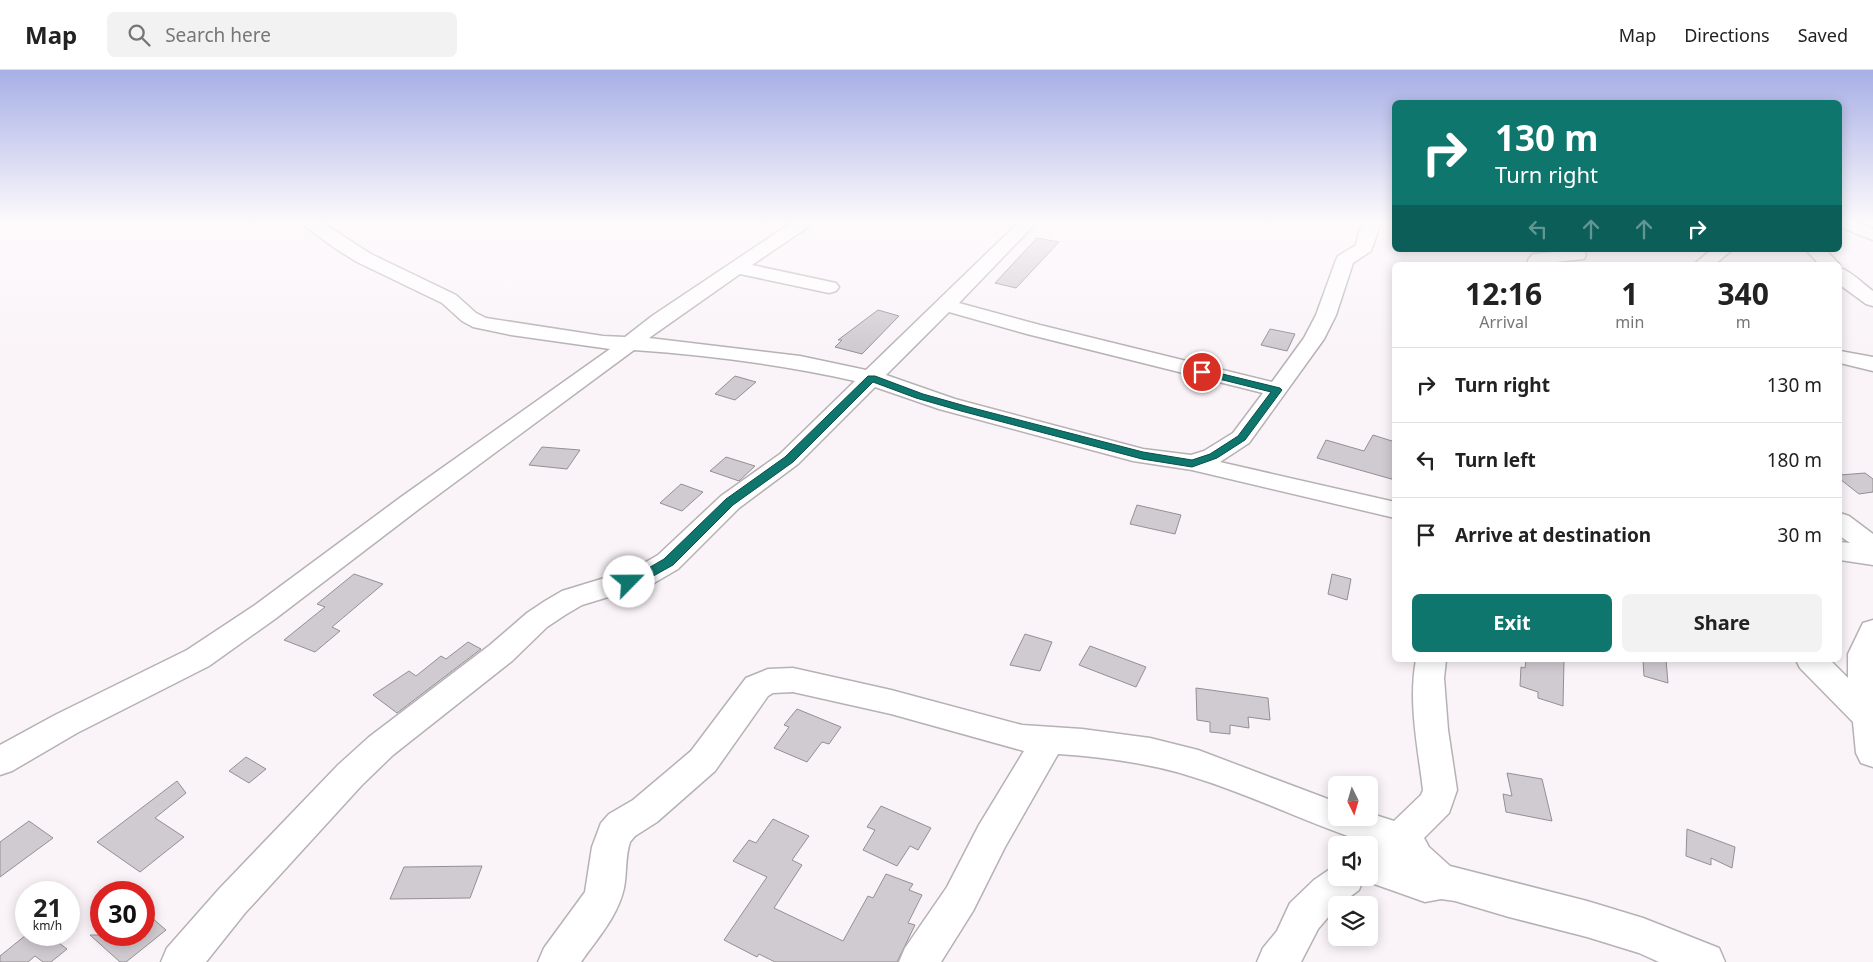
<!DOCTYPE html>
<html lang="en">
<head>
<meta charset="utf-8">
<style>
	:root { --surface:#fff; --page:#f2f2f2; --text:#222; --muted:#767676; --line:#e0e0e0; --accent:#0f766e }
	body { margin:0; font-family:"Noto Sans",sans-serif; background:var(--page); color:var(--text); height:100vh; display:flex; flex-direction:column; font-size:19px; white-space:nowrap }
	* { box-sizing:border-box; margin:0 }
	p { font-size:16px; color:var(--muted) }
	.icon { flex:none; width:28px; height:28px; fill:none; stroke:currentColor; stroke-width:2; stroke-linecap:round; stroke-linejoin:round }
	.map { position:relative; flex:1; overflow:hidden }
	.panel { position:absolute; left:1392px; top:192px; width:450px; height:400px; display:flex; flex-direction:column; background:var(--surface); border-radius:8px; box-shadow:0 2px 12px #0003 }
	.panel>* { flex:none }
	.banner { position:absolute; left:1392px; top:30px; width:450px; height:152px; border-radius:8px; box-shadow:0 2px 12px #0003; background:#0f766e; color:#fff; overflow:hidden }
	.needle { width:32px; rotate:175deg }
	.buttons { position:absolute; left:1328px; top:706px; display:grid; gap:10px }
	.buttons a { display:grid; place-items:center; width:50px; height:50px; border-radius:8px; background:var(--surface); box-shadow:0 2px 12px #0003; font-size:25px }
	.speed { position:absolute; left:15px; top:811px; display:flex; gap:10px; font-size:25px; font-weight:700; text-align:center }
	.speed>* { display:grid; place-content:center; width:65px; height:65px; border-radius:50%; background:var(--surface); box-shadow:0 2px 12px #0003; line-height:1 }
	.speed small { font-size:12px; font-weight:400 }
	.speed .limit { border:8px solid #d22; background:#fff; color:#111 }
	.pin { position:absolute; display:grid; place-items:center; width:42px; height:42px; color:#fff; margin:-21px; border:2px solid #fff; border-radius:50%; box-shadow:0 1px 5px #0007 }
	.me { position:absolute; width:55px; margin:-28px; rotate:67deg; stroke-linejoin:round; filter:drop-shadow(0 0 4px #0008) }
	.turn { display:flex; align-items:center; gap:18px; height:105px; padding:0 20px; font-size:22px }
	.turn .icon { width:65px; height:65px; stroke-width:2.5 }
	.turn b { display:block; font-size:35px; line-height:42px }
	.lanes { display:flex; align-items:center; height:48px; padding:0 20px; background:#0003; justify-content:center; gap:25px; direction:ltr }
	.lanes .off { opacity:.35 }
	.eta { display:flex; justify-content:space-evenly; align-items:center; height:85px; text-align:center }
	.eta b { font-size:30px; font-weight:700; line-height:35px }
	.action { display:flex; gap:10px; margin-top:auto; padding:10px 20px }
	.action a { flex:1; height:58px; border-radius:8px; background:var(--accent); color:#fff; font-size:20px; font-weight:700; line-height:58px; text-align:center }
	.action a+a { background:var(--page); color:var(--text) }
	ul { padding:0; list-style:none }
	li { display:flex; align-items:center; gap:15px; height:75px; padding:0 20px; border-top:1px solid var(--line) }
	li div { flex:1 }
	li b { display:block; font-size:19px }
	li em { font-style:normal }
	header { display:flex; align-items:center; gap:30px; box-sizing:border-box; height:70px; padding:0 25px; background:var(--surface); border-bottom:1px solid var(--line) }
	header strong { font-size:24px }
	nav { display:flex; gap:28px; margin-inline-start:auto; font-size:18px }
	.search { width:350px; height:45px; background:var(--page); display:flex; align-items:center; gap:12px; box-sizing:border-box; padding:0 18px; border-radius:8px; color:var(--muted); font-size:19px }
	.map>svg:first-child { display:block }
	.building { fill:#d0cbd0; stroke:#948f93 }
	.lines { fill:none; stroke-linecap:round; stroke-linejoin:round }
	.street-casing { stroke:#b6b1b5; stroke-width:3 }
	.street { fill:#fff; fill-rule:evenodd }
	.route { fill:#0f766e; stroke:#0a4d48 }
</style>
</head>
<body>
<header>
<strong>Map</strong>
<div class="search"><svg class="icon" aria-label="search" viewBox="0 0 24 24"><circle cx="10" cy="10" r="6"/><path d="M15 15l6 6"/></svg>Search here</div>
<nav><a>Map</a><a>Directions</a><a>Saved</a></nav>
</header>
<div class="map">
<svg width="1873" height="892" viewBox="0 0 1873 892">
	<rect width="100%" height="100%" fill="#faf4f9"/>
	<path class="building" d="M 1037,168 L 1059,172 L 1016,218 L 995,213 Z
		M 878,240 L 899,246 L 862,284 L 835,277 L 842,270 L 838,270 Z
		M 1270,259 L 1295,264 L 1287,281 L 1261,275 Z
		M 735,306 L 756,312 L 735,330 L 715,324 Z
		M 1373,365 L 1395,372 L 1395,410 L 1317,388 L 1326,370 L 1364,381 Z
		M 542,377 L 580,380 L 567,399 L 529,395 Z
		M 726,387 L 755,396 L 739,411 L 710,401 Z
		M 1865,403 L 1873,409 L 1873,422 L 1859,424 L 1840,409 L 1840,405 Z
		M 681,414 L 703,422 L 682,441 L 660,433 Z
		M 1137,435 L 1181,445 L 1175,464 L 1130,454 Z
		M 354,504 L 383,514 L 332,557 L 340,561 L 315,582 L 284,570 L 325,537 L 317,534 Z
		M 1332,504 L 1351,509 L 1347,530 L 1328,524 Z
		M 1025,564 L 1052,572 L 1040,601 L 1010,595 Z
		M 468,572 L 481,579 L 397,643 L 373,625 L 409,601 L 416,606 L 441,586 L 446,589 Z
		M 1090,576 L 1146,597 L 1136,617 L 1079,595 Z
		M 1526,590 L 1564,590 L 1563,636 L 1538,628 L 1538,622 L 1520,616 L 1521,597 L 1525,598 Z
		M 1643,590 L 1666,590 L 1668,613 L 1644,606 Z
		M 1196,618 L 1268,628 L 1270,650 L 1248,647 L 1249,658 L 1230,655 L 1230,664 L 1210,662 L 1210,652 L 1197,650 Z
		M 797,639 L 841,657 L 829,674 L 822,672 L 807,692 L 774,678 L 789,657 L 784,655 Z
		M 246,687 L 266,699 L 249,713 L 229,701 Z
		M 1507,703 L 1542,709 L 1552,751 L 1506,742 L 1503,724 L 1512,726 Z
		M 177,711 L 186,723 L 155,748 L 184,767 L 140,802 L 97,772 Z
		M 881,736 L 931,758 L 918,780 L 910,776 L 897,796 L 863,780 L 875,760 L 867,757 Z
		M 773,749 L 809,766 L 792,790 L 802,795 L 774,838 L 843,871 L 868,826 L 873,828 L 886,804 L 913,814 L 909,820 L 922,825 L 908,853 L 915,855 L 897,892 L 775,892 L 759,884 L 757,887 L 724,870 L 767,807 L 733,791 L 749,770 L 756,773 Z
		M 29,751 L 53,768 L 0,807 L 0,772 Z
		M 1687,759 L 1735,777 L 1732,798 L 1711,788 L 1711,795 L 1686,786 Z
		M 482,796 L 470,828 L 390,829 L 404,797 Z
		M 144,841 L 166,860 L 126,892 L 120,892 L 90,865 L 144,865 Z
		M 26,865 L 48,865 L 67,879 L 51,892 L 43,892 L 35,886 L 28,892 L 0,892 L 0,886 Z"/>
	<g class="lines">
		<g class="street-casing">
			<path id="street" d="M 304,153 L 323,153 L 371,184 L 456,225 L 476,243 L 486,248 L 603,266 L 625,267 L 652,246 L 791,153 L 810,153 L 808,157 L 752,195 L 836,213 L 839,217 L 836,221 L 829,223 L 740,204 L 649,268 L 800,286 L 866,300 L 1018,153 L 1036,153 L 959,233 L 1040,255 L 1272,312 L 1304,268 L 1316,245 L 1336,190 L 1338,186 L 1356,175 L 1360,159 L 1365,153 L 1381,153 L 1371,181 L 1353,193 L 1336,245 L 1324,269 L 1249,373 L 1220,392 L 1395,432 L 1395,448 L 1192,400 L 1133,391 L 939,339 L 875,317 L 798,394 L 739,438 L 678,499 L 654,513 L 582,535 L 565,545 L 547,557 L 512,591 L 393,685 L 362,715 L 245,843 L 206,892 L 161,892 L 167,878 L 219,819 L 338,695 L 369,667 L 490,575 L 527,543 L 545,531 L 562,521 L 634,499 L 658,485 L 721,426 L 780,384 L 855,311 C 783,295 709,285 634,280 L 419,439 L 275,549 L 209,596 L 77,663 L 12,701 L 0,705 L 0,675 L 55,645 L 187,580 L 255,535 L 401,427 L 610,279 L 511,265 L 473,257 L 462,251 L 442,233 L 357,192 L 336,179 L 306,157 ZM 949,242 L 1027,264 L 1263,323 L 1233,363 L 1204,381 L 1191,385 L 1143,379 L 955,329 L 886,305 Z
				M 1840,153 L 1859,153 L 1873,159 L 1873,170 L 1840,157 Z
				M 1579,180 L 1584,181 L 1586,185 L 1584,189 L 1546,193 L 1546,195 L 1528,195 L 1528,190 L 1533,184 Z
				M 1711,180 L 1732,180 L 1714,195 L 1693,195 Z
				M 1806,180 L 1826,180 L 1840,195 L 1820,195 Z
				M 1840,198 C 1851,201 1863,214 1873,221 L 1873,236 L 1866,234 L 1840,215 Z
				M 1840,281 L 1873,287 L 1873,301 L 1840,293 Z
				M 1840,443 L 1849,446 L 1873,464 L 1873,495 L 1840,490 L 1840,472 L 1850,473 L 1840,466 Z
				M 1873,550 L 1873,697 L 1861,693 L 1856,683 L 1853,652 L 1800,598 L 1796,590 L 1830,590 L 1848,608 L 1848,584 L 1863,553 Z
				M 1416,590 L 1446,590 L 1444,608 L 1448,660 L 1457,720 L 1449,743 L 1424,768 L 1429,777 L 1450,796 L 1587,831 L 1643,848 L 1719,878 L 1725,892 L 1659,892 L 1639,883 L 1587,867 L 1509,847 L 1455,831 L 1441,829 L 1425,832 L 1363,810 L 1359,820 L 1339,835 L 1336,835 L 1336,838 L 1318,859 L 1301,892 L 1257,892 L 1263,878 L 1277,861 L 1290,833 L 1314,810 L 1336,795 L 1336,808 L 1369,808 L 1369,775 L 1361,775 L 1365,772 C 1307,753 1252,725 1193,707 C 1150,693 1103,687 1058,684 L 1005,777 L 973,841 L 941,892 L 899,892 L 905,878 L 947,817 L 979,755 L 1024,681 L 891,644 L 793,622 L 773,623 L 768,626 L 715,701 L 657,752 L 635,766 L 630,772 C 625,787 627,803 624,818 C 618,846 597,869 581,892 L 538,892 L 544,878 L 585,822 L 592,777 L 601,753 L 609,744 L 633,730 L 691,681 L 746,608 L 768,599 L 793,598 L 891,620 L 1022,655 L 1082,659 L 1150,668 L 1198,680 L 1336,732 L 1336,748 L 1369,748 L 1369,743 L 1394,751 L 1421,725 L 1423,720 C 1418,678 1408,632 1416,590 Z"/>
		</g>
		<use href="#street" class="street"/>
	</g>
	<linearGradient id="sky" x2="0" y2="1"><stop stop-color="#a7afe6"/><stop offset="0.55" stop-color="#fdfafc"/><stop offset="1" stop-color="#fdfafc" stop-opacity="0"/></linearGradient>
	<rect width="1873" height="277" fill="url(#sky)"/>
	<path class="route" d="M 1202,299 L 1280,318 L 1282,320 L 1245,370 L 1217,388 L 1192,397 L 1142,389 L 961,341 L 916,328 L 873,312 L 793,392 L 733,435 L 673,495 L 648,509 L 629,516 L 624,515 L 623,512 L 624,509 L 640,503 L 664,489 L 726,429 L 785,387 L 868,306 L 875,306 L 923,324 L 969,337 L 1143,382 L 1192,390 L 1210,384 L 1238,366 L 1271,322 L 1199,304 L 1198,302 Z"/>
</svg>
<div class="buttons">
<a><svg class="needle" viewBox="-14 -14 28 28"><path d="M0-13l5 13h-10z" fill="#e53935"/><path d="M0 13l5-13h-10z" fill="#767676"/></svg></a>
<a><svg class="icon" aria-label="sound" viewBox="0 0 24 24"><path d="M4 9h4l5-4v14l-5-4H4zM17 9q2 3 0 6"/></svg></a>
<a><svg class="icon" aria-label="layers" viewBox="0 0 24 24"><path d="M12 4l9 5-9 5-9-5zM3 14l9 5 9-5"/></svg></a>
</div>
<div class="speed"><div>21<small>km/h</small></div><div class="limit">30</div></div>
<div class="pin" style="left:1202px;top:302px;background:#d93025"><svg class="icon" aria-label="arrive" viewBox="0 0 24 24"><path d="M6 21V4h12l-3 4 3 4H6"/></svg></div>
<svg class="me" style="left:629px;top:512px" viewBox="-20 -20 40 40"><circle r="19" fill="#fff"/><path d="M0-13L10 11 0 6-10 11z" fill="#0f766e"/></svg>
<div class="banner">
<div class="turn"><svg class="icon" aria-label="right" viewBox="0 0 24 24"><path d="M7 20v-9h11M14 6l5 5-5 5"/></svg><div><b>130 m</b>Turn right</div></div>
<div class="lanes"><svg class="icon off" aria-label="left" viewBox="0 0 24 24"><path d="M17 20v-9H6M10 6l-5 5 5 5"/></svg><svg class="icon off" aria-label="ahead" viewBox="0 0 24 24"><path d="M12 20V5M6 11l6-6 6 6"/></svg><svg class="icon off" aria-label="ahead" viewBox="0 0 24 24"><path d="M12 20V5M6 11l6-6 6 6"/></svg><svg class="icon" aria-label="right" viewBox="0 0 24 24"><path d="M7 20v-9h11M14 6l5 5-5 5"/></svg></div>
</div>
<section class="panel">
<div class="eta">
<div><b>12:16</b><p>Arrival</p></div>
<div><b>1</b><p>min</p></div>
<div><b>340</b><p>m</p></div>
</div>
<ul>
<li><svg class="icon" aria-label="right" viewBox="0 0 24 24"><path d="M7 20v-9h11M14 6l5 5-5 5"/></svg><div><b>Turn right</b></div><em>130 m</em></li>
<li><svg class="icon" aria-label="left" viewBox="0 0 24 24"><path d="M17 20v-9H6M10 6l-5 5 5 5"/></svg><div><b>Turn left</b></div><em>180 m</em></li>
<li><svg class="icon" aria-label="arrive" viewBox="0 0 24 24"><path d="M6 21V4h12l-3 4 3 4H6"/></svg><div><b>Arrive at destination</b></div><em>30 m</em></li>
</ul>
<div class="action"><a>Exit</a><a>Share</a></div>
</section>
</div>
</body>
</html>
